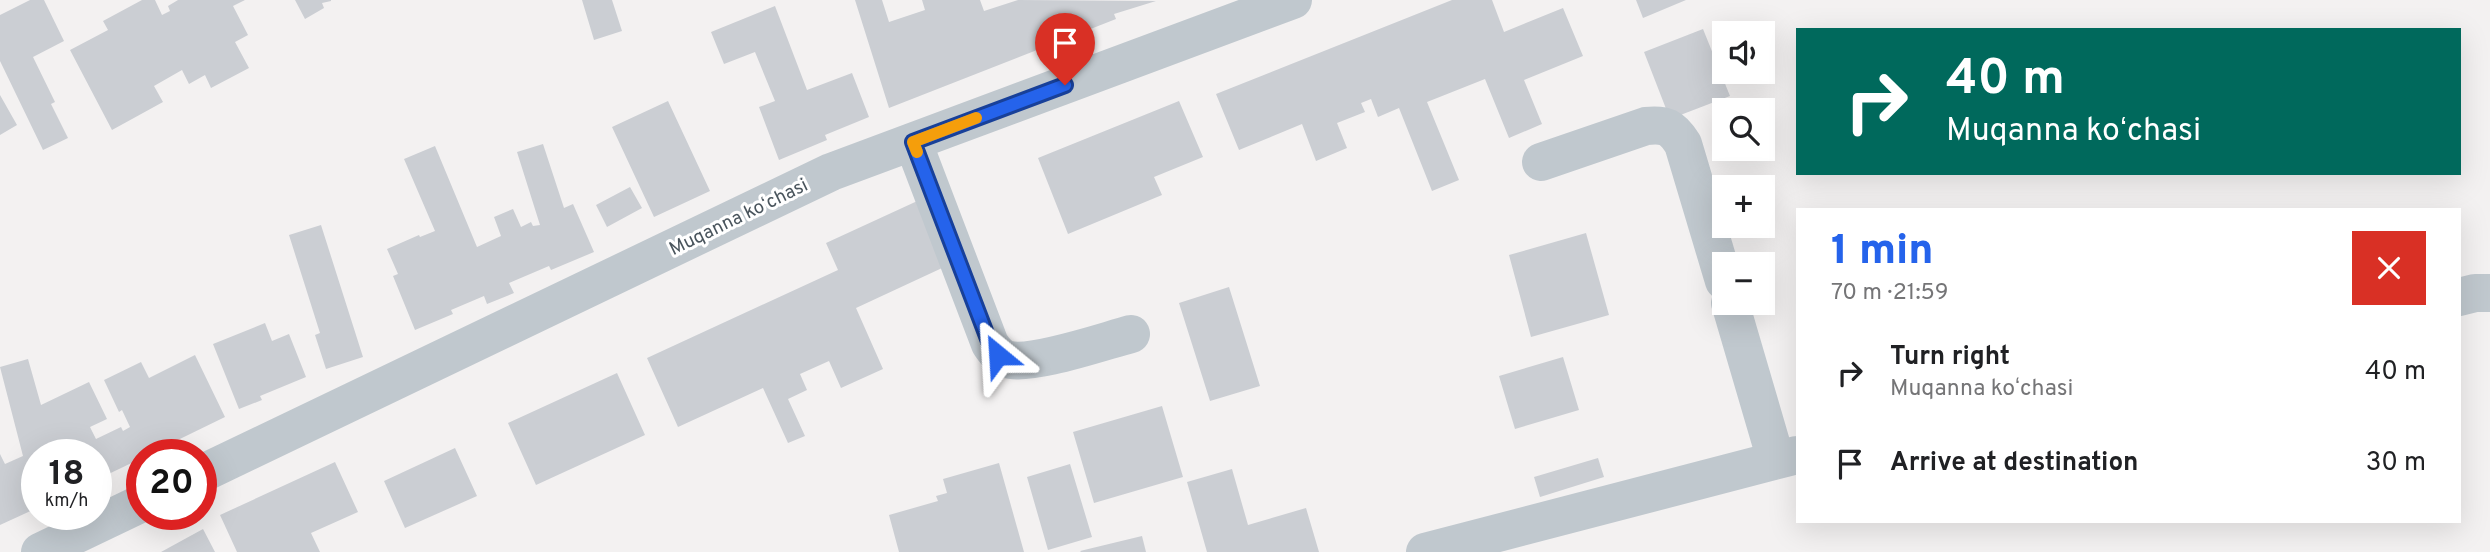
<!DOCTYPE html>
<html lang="en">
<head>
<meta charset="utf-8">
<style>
	:root { --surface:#fff; --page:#f2f2f2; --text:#202124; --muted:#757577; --accent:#2563eb }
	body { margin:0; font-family:Overpass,sans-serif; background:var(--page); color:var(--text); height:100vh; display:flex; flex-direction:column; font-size:26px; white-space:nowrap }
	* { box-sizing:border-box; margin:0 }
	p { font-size:23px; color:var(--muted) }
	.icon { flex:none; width:38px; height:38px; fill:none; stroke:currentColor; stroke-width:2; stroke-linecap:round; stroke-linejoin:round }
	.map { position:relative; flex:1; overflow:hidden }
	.sheet { position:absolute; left:1796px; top:208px; width:665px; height:315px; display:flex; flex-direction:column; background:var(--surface); border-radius:0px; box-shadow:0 7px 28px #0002 }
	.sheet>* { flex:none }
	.top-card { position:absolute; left:1796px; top:28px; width:665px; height:147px; border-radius:0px; box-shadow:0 7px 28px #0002; background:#00695c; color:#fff; overflow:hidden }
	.controls { position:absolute; left:1712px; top:21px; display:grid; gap:14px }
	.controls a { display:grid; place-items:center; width:63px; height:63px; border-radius:0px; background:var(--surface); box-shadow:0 7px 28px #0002; font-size:35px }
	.speed { position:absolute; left:21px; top:439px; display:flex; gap:14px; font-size:35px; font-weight:700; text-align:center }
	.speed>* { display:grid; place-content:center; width:91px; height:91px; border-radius:50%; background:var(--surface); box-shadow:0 7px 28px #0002; line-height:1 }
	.speed small { font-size:18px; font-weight:400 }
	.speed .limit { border:10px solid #d22; background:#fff; color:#111 }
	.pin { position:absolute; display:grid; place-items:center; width:60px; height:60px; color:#fff; margin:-72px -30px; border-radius:50% 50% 50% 0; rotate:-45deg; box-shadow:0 0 7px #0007 }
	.pin .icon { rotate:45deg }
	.me { position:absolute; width:77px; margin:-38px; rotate:333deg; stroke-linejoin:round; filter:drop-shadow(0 0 5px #0008) }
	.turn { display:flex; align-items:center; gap:24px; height:147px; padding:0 35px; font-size:32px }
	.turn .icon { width:91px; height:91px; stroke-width:2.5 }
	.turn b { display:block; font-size:49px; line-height:60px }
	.round { display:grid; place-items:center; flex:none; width:74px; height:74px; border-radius:0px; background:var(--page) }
	.overview { display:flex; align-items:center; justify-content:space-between; height:119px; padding:0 35px }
	h1 { font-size:42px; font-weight:800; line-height:52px; color:var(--accent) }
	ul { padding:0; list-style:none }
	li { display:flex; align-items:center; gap:21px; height:91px; padding:0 35px }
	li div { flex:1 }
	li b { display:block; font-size:26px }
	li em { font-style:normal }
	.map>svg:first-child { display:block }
	.building { fill:#cbced3 }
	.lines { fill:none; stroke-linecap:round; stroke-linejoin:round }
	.minor { stroke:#c0c8ce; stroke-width:38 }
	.route-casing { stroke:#184099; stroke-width:18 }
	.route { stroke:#2563eb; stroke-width:12 }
	.slow { stroke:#f59e0b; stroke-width:12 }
	.labels { text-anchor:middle; stroke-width:6; stroke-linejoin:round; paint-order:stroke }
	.street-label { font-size:19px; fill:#4a555d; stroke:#fff }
</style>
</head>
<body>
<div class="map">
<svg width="2490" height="552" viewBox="0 0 2490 552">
	<rect width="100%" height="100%" fill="#f3f1f1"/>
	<path class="building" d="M 30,0 L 44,0 L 64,41 L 33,57 L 55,102 L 51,104 L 68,138 L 43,150 L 0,61 L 0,15 Z
		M 142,0 L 155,0 L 162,15 L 170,11 L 168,6 L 178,0 L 245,0 L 233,6 L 248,35 L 235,42 L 249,68 L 211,88 L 205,75 L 189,84 L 182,70 L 154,86 L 163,102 L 112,130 L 70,50 L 108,30 L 103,21 Z
		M 295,0 L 331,0 L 331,1 L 322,3 L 324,8 L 305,19 Z
		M 582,0 L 612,0 L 622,31 L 594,40 Z
		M 855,0 L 882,0 L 889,22 L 925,10 L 922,0 L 980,0 L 984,11 L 1018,0 L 1156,1 L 1114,14 L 1116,19 L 889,108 Z
		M 1452,0 L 1492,0 L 1504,32 L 1563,8 L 1583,56 L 1524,80 L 1542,124 L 1509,138 L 1485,79 L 1427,102 L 1459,180 L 1432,191 L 1399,108 L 1378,117 L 1371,99 L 1361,103 L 1365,112 L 1337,123 L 1347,148 L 1316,161 L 1302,124 L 1239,150 L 1216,94 Z
		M 1636,0 L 1686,0 L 1643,18 Z
		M 775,6 L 807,90 L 852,73 L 869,117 L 825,135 L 827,140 L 779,160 L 759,107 L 775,101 L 755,52 L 724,64 L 711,32 Z
		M 1703,29 L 1730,96 L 1670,119 L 1644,52 Z
		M 0,95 L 17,125 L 0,135 Z
		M 668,101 L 710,191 L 654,217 L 612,127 Z
		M 1179,101 L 1203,157 L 1154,177 L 1162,195 L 1068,234 L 1038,158 Z
		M 543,144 L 564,208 L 573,204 L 594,252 L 551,270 L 549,266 L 509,283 L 514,293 L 487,304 L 484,296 L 451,310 L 453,314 L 415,330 L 393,276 L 398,274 L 387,249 L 419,235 L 420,237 L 435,231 L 404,159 L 435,146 L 477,247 L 501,236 L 494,217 L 513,209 L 521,227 L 531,222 L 533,226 L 540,225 L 517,152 Z
		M 630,187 L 642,208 L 607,227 L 596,205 Z
		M 926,197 L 955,262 L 856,308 L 883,369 L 841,388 L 829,361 L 800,374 L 807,390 L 788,399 L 805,436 L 788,443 L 763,388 L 678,427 L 647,358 L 838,270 L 826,243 Z
		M 321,225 L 363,357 L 326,369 L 315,335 L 320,333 L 289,235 Z
		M 1586,233 L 1609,315 L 1531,337 L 1509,255 Z
		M 1229,287 L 1260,386 L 1210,401 L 1179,303 Z
		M 265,323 L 272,341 L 289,334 L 306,377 L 260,396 L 262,400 L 239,409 L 213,344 Z
		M 195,355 L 225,417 L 147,455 L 142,455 L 142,458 L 96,480 L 96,455 L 37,455 L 37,508 L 0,525 L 0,454 L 5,464 L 23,456 L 0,367 L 28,359 L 41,405 L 89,382 L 107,419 L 90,427 L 96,439 L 121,427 L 123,431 L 130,427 L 122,410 L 119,412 L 104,380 L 141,362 L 149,378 Z
		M 1563,357 L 1579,410 L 1515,429 L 1499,376 Z
		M 617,373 L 645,435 L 536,485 L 508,423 Z
		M 1162,406 L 1183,477 L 1094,503 L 1073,432 Z
		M 455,448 L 477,496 L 405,528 L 384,481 Z
		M 1598,458 L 1604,477 L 1540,497 L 1534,477 Z
		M 335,462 L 358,512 L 311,533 L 320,552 L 237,552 L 220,515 Z
		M 999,463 L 1024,552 L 899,552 L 889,515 L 938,501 L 936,496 L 947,493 L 943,479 Z
		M 1070,464 L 1092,537 L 1048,550 L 1027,477 Z
		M 1232,469 L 1248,525 L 1306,508 L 1319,552 L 1207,552 L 1187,482 Z
		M 203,529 L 215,552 L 161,552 Z
		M 1142,536 L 1146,552 L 1081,552 L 1080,551 Z"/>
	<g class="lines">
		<path class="minor" d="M 913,142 L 990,344 C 995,351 998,356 1006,359 C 1030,367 1104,341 1131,334
			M 1541,162 L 1646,126 C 1666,124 1672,127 1683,144 L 1724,281
			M 2459,297 L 2475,293 L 2490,293
			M 1730,303 L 1776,460
			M 201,474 L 831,172 L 1293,0
			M 40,552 L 142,503
			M 1425,552 L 1797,455"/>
	</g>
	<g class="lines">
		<g class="route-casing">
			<path id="route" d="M 998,355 L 990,344 L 913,142 L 1065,85"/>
		</g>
		<use href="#route" class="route"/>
		<path class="slow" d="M 917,152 L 913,142 L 976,118"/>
	</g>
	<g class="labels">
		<g class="street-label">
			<text transform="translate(738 216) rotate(-26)" y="7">Muqanna koʻchasi</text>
		</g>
	</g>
</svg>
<div class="controls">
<a><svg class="icon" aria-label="sound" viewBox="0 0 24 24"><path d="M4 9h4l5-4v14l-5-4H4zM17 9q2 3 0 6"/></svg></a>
<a><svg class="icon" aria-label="search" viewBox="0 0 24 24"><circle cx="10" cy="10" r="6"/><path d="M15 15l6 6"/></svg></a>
<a>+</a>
<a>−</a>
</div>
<div class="speed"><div>18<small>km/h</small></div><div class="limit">20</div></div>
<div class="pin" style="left:1065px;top:85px;background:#d93025"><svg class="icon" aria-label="arrive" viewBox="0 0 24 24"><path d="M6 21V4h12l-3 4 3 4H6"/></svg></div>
<svg class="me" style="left:998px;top:355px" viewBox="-20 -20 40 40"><path d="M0-17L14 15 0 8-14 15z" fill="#2563eb" stroke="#fff" stroke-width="4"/></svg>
<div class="top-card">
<div class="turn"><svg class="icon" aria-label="right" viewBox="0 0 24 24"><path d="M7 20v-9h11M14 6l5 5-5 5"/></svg><div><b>40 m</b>Muqanna koʻchasi</div></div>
</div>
<section class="sheet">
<div class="overview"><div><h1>1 min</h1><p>70 m · 21:59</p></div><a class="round" style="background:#d93025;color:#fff"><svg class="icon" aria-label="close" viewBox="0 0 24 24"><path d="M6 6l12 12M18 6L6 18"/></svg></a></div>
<ul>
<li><svg class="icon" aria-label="right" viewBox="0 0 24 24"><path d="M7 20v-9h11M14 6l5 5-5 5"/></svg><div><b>Turn right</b><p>Muqanna koʻchasi</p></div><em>40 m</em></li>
<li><svg class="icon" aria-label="arrive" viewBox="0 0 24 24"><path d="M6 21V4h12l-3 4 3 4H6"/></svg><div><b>Arrive at destination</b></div><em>30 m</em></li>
</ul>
</section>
</div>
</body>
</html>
